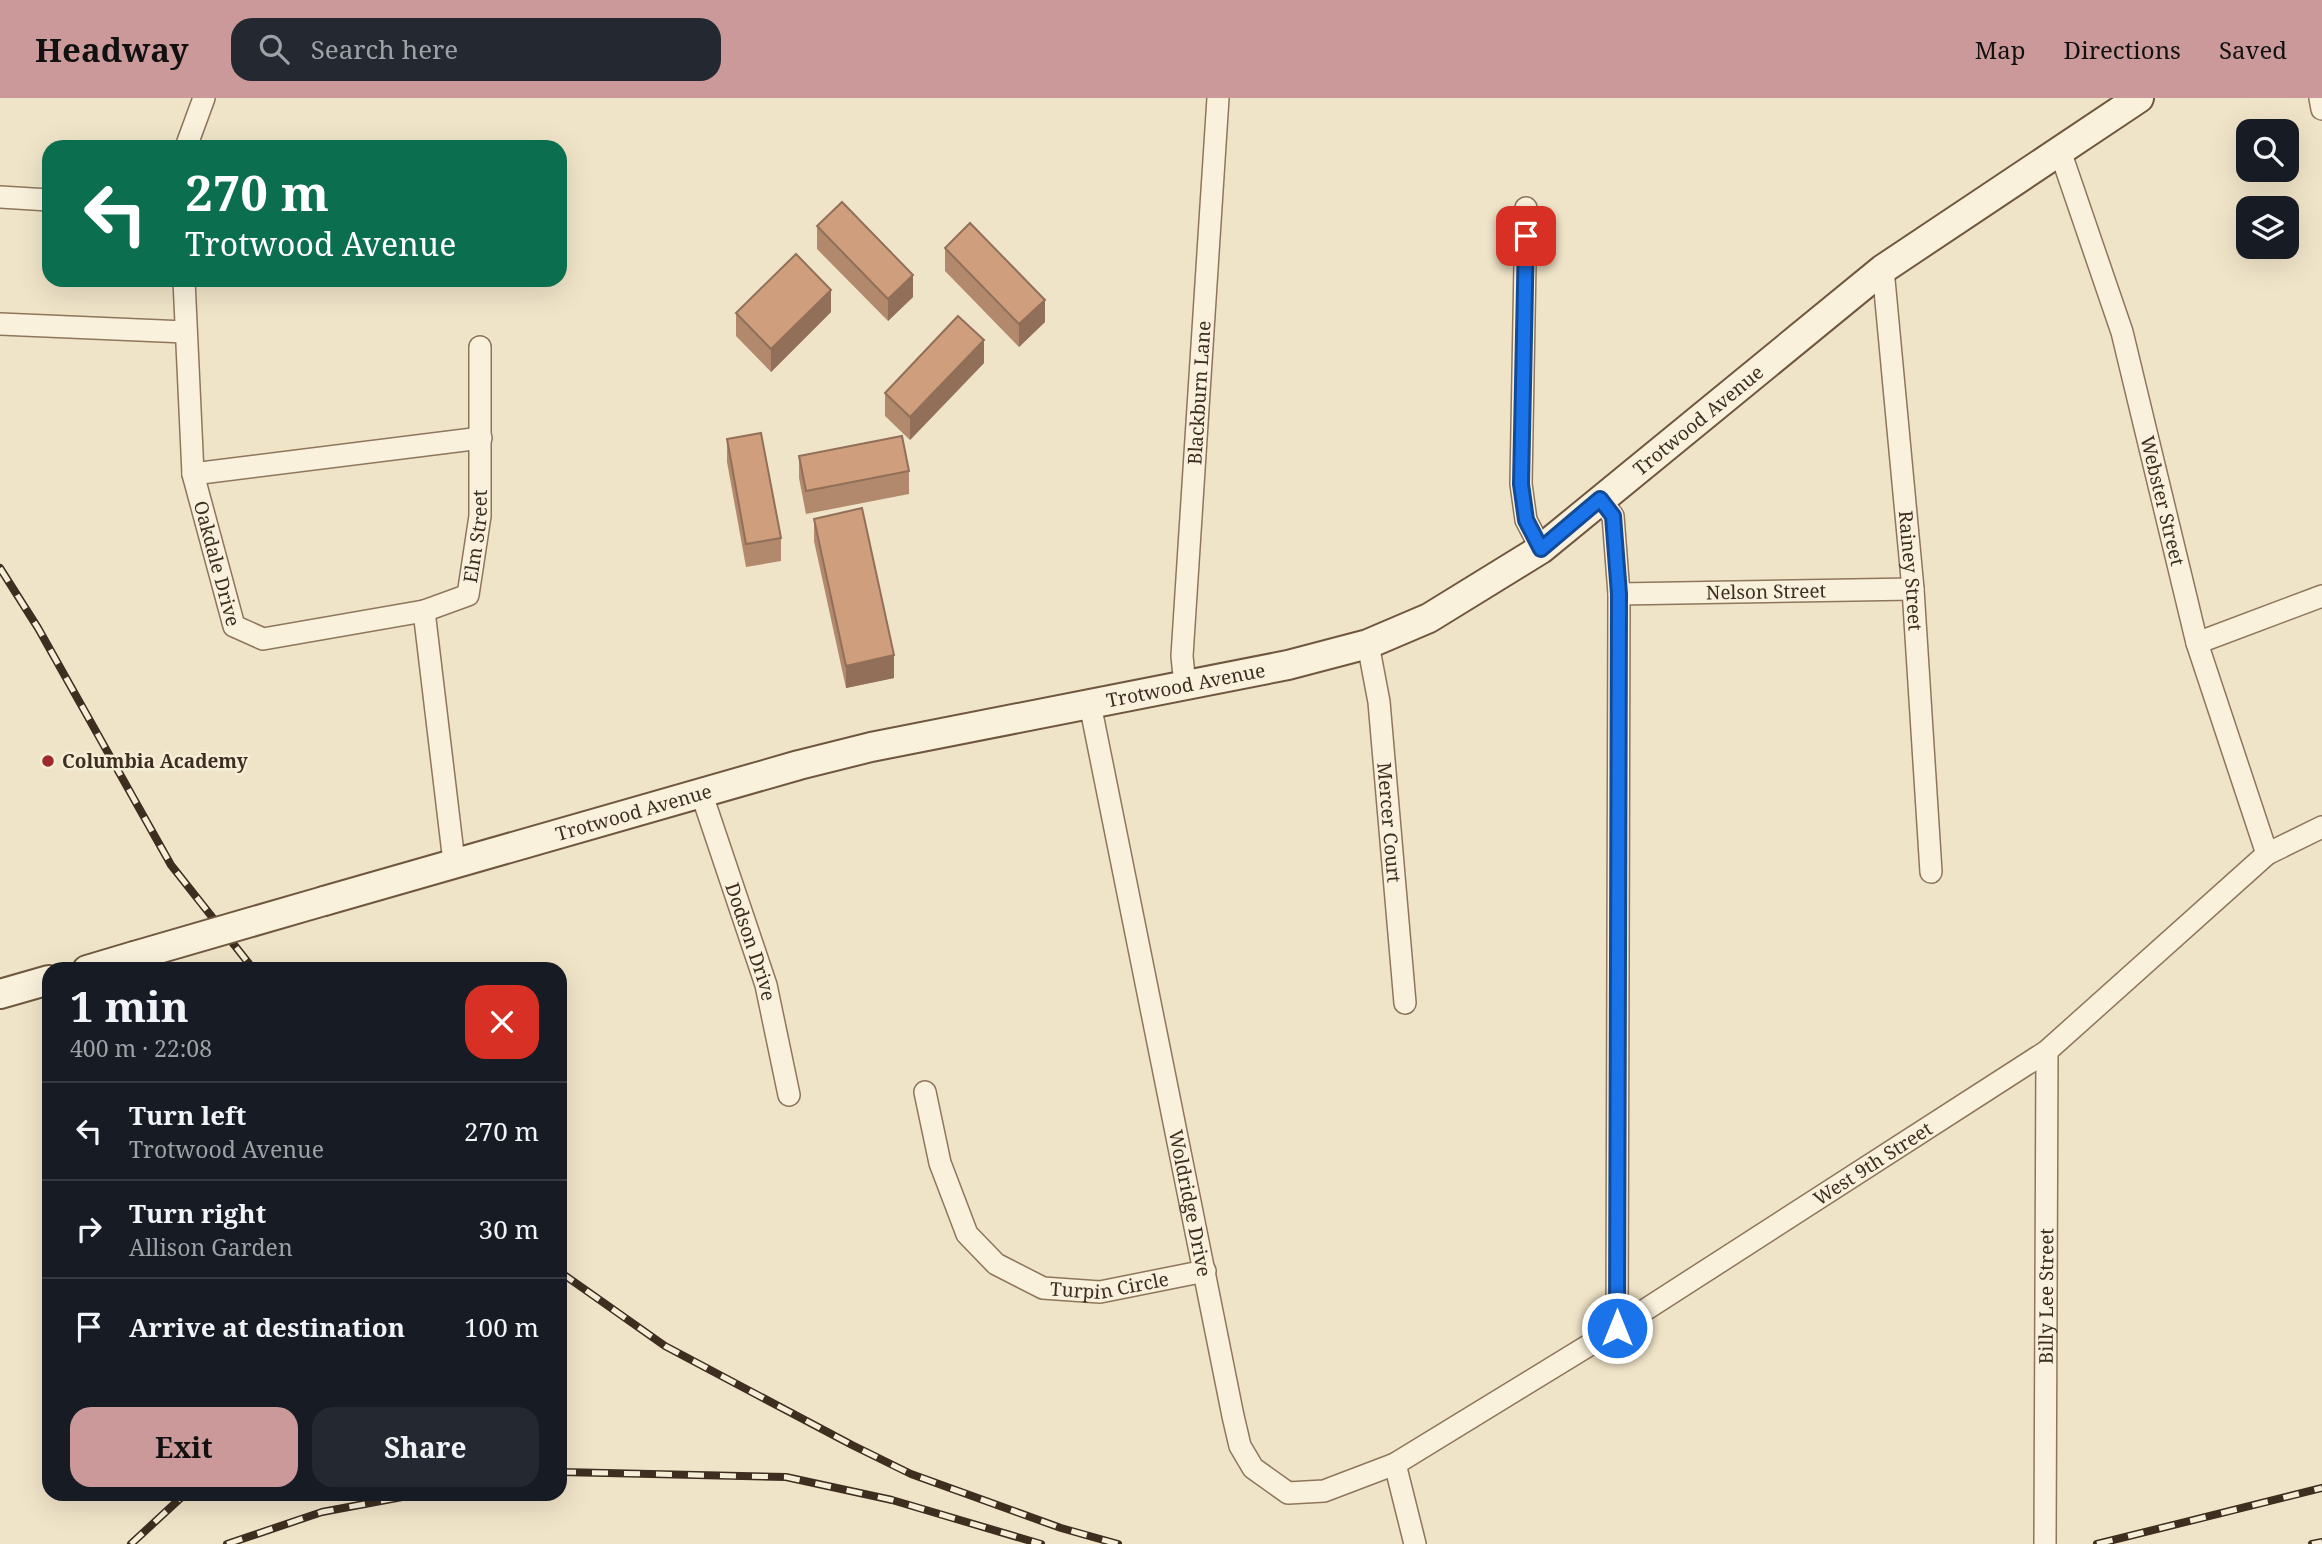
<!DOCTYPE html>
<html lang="en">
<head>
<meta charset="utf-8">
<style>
	:root { --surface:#171b24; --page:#242831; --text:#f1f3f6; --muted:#9ea1a6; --line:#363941; --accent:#cc999b }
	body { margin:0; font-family:"Noto Serif",serif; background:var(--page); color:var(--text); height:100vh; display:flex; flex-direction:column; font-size:26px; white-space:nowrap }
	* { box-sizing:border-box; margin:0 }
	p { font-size:23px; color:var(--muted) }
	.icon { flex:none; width:38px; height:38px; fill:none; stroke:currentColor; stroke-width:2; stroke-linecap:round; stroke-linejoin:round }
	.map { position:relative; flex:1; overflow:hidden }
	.sheet { position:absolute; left:42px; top:864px; width:525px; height:539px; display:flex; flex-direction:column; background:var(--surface); border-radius:21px; box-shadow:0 7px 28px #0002 }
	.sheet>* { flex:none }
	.guide { position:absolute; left:42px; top:42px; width:525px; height:147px; border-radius:21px; box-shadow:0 7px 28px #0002; background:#0b6e4f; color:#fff; overflow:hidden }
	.tools { position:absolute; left:2236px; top:21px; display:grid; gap:14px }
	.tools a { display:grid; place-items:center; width:63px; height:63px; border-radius:14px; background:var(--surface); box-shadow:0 7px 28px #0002; font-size:35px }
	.pin { position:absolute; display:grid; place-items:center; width:60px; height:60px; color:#fff; margin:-30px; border-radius:14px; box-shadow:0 4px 10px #0006 }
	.me { position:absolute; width:77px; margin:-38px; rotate:0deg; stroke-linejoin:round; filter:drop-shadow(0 0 5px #0008) }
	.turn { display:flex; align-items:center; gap:24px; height:147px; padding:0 28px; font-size:32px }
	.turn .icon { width:91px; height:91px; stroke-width:2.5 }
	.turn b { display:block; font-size:49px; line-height:60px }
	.round { display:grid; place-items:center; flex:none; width:74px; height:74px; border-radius:21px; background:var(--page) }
	.overview { display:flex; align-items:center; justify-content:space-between; height:119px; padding:0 28px }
	h1 { font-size:42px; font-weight:700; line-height:52px }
	.cta { display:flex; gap:14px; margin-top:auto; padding:14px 28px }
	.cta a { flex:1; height:80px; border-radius:21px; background:var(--accent); color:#111; font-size:28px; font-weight:700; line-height:80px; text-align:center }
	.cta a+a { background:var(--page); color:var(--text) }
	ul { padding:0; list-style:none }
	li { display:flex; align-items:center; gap:21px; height:98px; padding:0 28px; border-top:2px solid var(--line) }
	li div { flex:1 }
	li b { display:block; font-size:26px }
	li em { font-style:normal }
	header { display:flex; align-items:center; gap:42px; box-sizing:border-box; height:98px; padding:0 35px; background:var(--accent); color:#111 }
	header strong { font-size:33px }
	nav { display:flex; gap:38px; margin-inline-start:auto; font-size:24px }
	.search { width:490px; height:63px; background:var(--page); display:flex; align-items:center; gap:18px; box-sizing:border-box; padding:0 24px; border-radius:21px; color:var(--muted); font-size:26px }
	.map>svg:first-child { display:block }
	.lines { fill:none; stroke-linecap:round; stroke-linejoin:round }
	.minor-casing { stroke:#8d765c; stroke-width:24 }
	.secondary-casing { stroke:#6f573f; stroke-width:32 }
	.minor { stroke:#faf1dc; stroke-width:21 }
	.secondary { stroke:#faf1dc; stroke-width:28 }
	.rail-casing { stroke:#3d2e20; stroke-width:8 }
	.rail { stroke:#f7eed8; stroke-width:5; stroke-dasharray:16; stroke-linecap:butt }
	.secondary-bridge-casing { stroke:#6f573f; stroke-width:32; stroke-linecap:butt }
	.secondary-bridge { stroke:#faf1dc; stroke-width:28 }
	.wall { fill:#b2896c }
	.shaded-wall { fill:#916f58 }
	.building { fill:#cf9f7d; stroke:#916f58; stroke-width:2 }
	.route-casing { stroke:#114b97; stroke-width:18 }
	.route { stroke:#1a73e8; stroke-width:12 }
	.poi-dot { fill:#9e2a2b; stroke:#f7eed8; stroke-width:2.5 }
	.labels { text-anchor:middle; stroke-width:5; stroke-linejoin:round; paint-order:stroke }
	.street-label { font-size:19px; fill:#3d2e20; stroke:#f7eed8 }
	.poi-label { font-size:19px; font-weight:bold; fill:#3d2e20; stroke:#f7eed8; text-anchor:start }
</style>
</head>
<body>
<header>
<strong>Headway</strong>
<div class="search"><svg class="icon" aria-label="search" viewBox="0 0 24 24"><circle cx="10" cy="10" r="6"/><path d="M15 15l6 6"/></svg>Search here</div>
<nav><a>Map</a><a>Directions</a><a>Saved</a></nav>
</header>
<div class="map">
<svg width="2322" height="1446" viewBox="0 0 2322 1446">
	<rect width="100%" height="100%" fill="#f0e4c8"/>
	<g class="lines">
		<g class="minor-casing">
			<g id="minor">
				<path d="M 2320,0 L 2322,11"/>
				<path d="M 186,49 L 204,0"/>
				<path id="s1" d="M 2059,50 L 2122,234 L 2197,545 L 2267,756"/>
				<path d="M 0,99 L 49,102"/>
				<path d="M 1526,110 L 1521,386 L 1526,422 L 1541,451"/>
				<path id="s2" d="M 1883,171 L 1913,491 L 1931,774"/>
				<path id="s3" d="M 184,182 L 193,376 L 234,528 L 263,541 L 424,513"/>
				<path d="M 0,226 L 185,234"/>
				<path d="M 193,376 L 481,340"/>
				<path d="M 1600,401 L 1613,418 L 1619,496 L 1617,1230"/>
				<path id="s4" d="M 1619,496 L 1913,491"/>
				<path d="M 2197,545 L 2322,498"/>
				<path id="s5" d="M 1368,546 L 1379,604 L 1405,905"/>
				<path id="s6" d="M 1185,588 L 1182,558 L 1218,0"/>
				<path id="s7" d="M 1090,606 L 1233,1318 L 1240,1348 L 1253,1370 L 1288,1395 L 1324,1393 L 1395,1366 L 1617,1230 L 2047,953 L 2267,756 L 2322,729"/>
				<path id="s8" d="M 701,694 L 766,887 L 789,997"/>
				<path id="s9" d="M 454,764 L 424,513 L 468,497 L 480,418 L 480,249"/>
				<path id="s10" d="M 925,994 L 940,1065 L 967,1136 L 996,1166 L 1043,1190 L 1100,1194 L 1205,1173"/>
				<path d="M 1395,1366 L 1415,1446"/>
				<path id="s11" d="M 2045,1445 L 2047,953"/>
			</g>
		</g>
		<g class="secondary-casing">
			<g id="secondary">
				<path id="s12" d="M 324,803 L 799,667 L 871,649 L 1288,567 L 1368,546 L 1429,520 L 1541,451 L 1883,171 L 2139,0"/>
				<path d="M 87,872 L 134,858"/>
				<path d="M 0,896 L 49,882"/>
			</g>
		</g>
		<use href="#minor" class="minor"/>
		<use href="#secondary" class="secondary"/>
		<g class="rail-casing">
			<path id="rail" d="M 0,470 L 38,530 L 171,767 L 254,872
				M 560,1174 L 665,1248 L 852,1347 L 911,1376 L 1061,1430 L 1118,1446
				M 560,1374 L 786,1379 L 892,1402 L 1041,1446
				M 131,1446 L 185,1396
				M 227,1446 L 322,1414 L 418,1396
				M 2097,1446 L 2322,1390
				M 2312,1446 L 2322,1444"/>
		</g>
		<use href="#rail" class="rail"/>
		<g class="secondary-bridge-casing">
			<path id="secondary-bridge" d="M 134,858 L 324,803"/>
		</g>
		<use href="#secondary-bridge" class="secondary-bridge"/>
	</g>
	<path class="wall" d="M 817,128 L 913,199 L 888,223 L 817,151 Z
		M 945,150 L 1045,224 L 1019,249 L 945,173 Z
		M 831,214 L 771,274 L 736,238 L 736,215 Z
		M 984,265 L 910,342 L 885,318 L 885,295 Z
		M 727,341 L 781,440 L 781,463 L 746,469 L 727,364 Z
		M 799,358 L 909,373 L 909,396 L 806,416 L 799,380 Z
		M 814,421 L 894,580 L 846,590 L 814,443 Z"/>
	<path class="shaded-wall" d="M 913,177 L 913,199 L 888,223 L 888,201 Z
		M 831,192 L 831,214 L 771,274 L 771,251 Z
		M 1045,202 L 1045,224 L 1019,249 L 1019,226 Z
		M 984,242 L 984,265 L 910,342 L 910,319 Z
		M 894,557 L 894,580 L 846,590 L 846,568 Z"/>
	<path class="building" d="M 842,104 L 913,177 L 888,201 L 817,128 Z
		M 970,125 L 1045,202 L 1019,226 L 945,150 Z
		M 796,156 L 831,192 L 771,251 L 736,215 Z
		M 958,218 L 984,242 L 910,319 L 885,295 Z
		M 761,335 L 781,440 L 746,446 L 727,341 Z
		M 902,338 L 909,373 L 806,393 L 799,358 Z
		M 862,410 L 894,557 L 846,568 L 814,421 Z"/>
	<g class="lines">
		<g class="route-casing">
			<path id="route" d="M 1526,138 L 1521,386 L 1526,422 L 1541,451 L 1600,401 L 1613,418 L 1619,496 L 1617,1230"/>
		</g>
		<use href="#route" class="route"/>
	</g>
	<circle class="poi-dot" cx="48" cy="663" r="7"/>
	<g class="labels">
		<g class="street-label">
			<text dy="7" stroke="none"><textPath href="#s6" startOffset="294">Blackburn Lane</textPath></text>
			<text dy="7" stroke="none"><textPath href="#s12" startOffset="1477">Trotwood Avenue</textPath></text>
			<text dy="7" stroke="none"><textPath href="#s1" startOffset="368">Webster Street</textPath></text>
			<text dy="7" stroke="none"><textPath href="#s9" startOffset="359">Elm Street</textPath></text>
			<text dy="7" stroke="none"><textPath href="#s3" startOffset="287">Oakdale Drive</textPath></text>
			<text dy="7" stroke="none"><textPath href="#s2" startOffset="303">Rainey Street</textPath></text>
			<text dy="7" stroke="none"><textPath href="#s4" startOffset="147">Nelson Street</textPath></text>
			<text dy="7" stroke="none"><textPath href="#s12" startOffset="889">Trotwood Avenue</textPath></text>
			<text dy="7" stroke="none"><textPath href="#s12" startOffset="322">Trotwood Avenue</textPath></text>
			<text dy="7" stroke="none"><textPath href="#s5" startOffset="180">Mercer Court</textPath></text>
			<text dy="7" stroke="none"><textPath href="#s8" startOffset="158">Dodson Drive</textPath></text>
			<text dy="7" stroke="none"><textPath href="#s7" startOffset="1502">West 9th Street</textPath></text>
			<text dy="7" stroke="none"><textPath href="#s7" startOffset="509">Woldridge Drive</textPath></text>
			<text dy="7" stroke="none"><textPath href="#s10" startOffset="310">Turpin Circle</textPath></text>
			<text dy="7" stroke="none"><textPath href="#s11" startOffset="247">Billy Lee Street</textPath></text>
		</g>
		<g class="poi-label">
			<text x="62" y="670">Columbia Academy</text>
		</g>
	</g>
</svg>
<div class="tools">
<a><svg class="icon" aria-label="search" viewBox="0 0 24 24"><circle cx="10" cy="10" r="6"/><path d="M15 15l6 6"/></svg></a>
<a><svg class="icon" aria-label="layers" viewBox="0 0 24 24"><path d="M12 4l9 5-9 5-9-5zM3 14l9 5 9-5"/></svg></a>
</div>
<div class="pin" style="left:1526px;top:138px;background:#d93025"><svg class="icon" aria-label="arrive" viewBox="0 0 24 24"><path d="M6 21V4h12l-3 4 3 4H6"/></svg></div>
<svg class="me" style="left:1617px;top:1230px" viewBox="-20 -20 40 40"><circle r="17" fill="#1a73e8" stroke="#fff" stroke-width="3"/><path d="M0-11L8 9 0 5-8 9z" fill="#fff"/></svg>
<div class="guide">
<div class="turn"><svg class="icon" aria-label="left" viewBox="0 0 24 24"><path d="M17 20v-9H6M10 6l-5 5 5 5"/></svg><div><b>270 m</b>Trotwood Avenue</div></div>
</div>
<section class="sheet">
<div class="overview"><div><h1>1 min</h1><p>400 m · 22:08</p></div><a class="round" style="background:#d93025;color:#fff"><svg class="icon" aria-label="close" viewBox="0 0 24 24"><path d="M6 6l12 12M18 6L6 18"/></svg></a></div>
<ul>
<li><svg class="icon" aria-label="left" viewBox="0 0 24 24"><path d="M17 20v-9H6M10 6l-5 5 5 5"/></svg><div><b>Turn left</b><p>Trotwood Avenue</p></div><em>270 m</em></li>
<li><svg class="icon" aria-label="right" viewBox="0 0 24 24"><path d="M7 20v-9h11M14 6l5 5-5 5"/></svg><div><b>Turn right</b><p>Allison Garden</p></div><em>30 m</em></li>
<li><svg class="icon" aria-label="arrive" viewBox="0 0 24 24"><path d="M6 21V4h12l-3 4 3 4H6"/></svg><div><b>Arrive at destination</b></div><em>100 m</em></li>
</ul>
<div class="cta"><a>Exit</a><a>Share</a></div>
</section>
</div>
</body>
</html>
